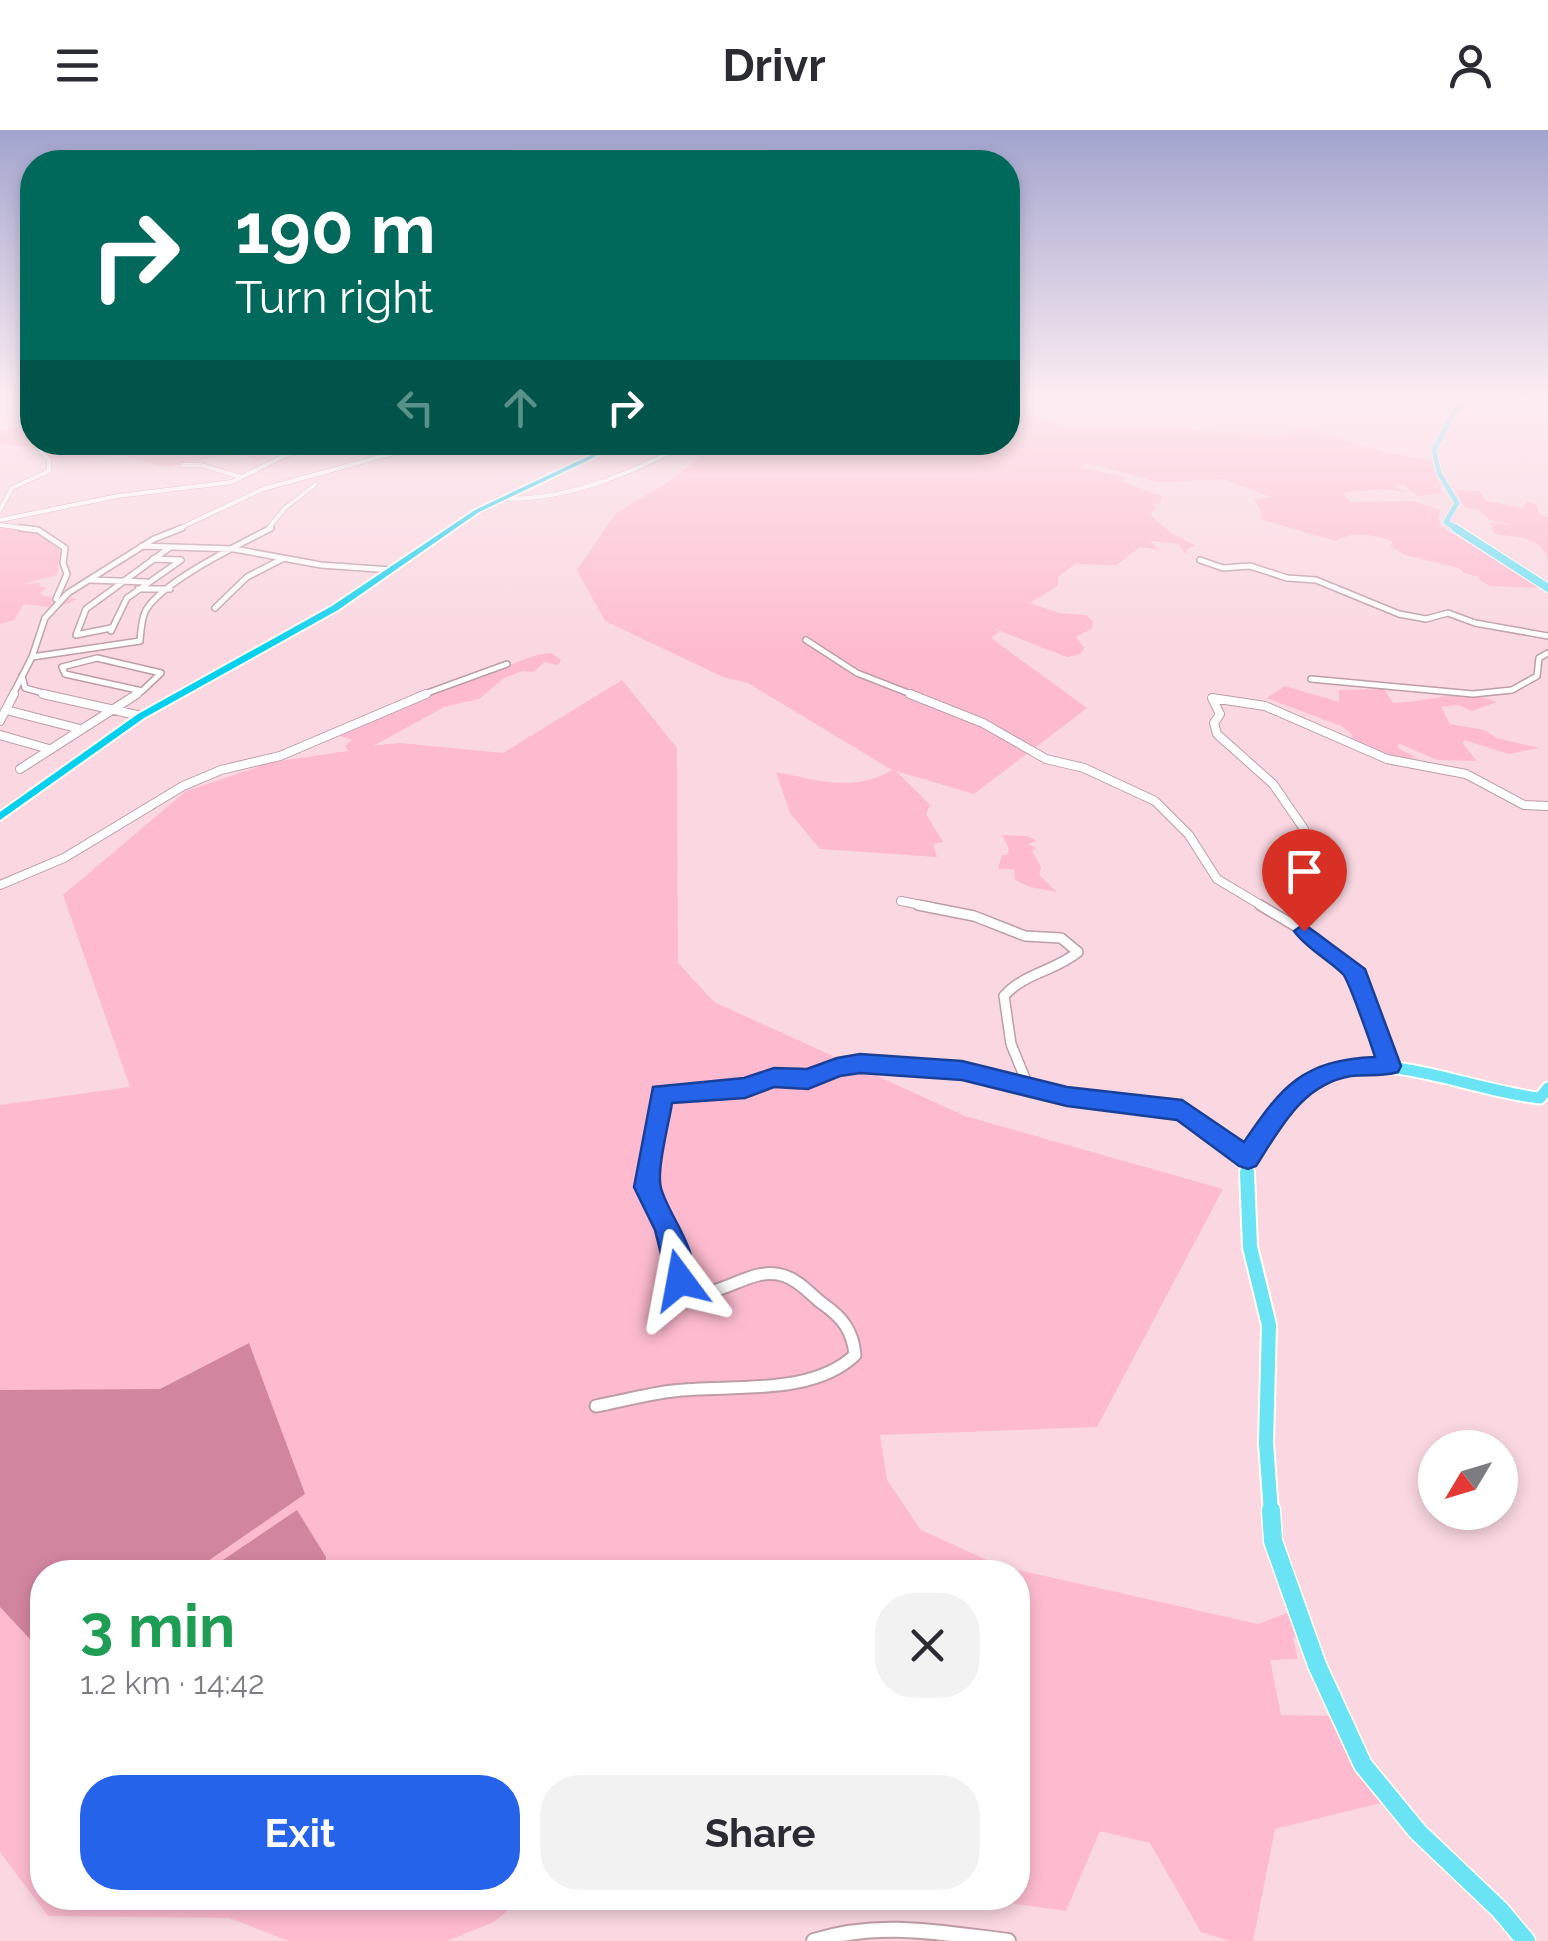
<!DOCTYPE html>
<html lang="en">
<head>
<meta charset="utf-8">
<style>
	:root { --surface:#fff; --page:#f2f2f3; --text:#2b2b33; --muted:#7c7c81; --accent:#2563eb }
	body { margin:0; font-family:Raleway,sans-serif; background:var(--page); color:var(--text); height:100vh; display:flex; flex-direction:column; font-size:38px; white-space:nowrap }
	* { box-sizing:border-box; margin:0 }
	p { font-size:32px; color:var(--muted) }
	.icon { flex:none; width:55px; height:55px; fill:none; stroke:currentColor; stroke-width:2; stroke-linecap:round; stroke-linejoin:round }
	.map { position:relative; flex:1; overflow:hidden }
	.sheet { position:absolute; left:30px; top:1430px; width:1000px; height:350px; display:flex; flex-direction:column; background:var(--surface); border-radius:40px; box-shadow:0 5px 15px #0003 }
	.sheet>* { flex:none }
	.hud { position:absolute; left:20px; top:20px; width:1000px; height:305px; border-radius:40px; box-shadow:0 5px 15px #0003; background:#00695c; color:#fff; overflow:hidden }
	.needle { width:65px; rotate:232deg }
	.fabs { position:absolute; left:1418px; top:1300px; display:grid; gap:20px }
	.fabs a { display:grid; place-items:center; width:100px; height:100px; border-radius:50%; background:var(--surface); box-shadow:0 5px 15px #0003; font-size:50px }
	.pin { position:absolute; display:grid; place-items:center; width:85px; height:85px; color:#fff; margin:-102px -42px; border-radius:50% 50% 50% 0; rotate:-45deg; box-shadow:0 0 10px #0007 }
	.pin .icon { rotate:45deg }
	.me { position:absolute; width:110px; margin:-55px; rotate:347deg; stroke-linejoin:round; filter:drop-shadow(0 0 8px #0008) }
	.turn { display:flex; align-items:center; gap:35px; height:210px; padding:0 50px; font-size:45px }
	.turn .icon { width:130px; height:130px; stroke-width:2.5 }
	.turn b { display:block; font-size:70px; line-height:85px }
	.lanes { display:flex; align-items:center; height:95px; padding:0 50px; background:#0003; justify-content:center; gap:50px; direction:ltr }
	.lanes .off { opacity:.35 }
	.round { display:grid; place-items:center; flex:none; width:105px; height:105px; border-radius:40px; background:var(--page) }
	.headline { display:flex; align-items:center; justify-content:space-between; height:170px; padding:0 50px }
	h1 { font-size:60px; font-weight:700; line-height:75px; color:#1e9e55 }
	.button { display:flex; gap:20px; margin-top:auto; padding:20px 50px }
	.button a { flex:1; height:115px; border-radius:40px; background:var(--accent); color:#fff; font-size:40px; font-weight:700; line-height:115px; text-align:center }
	.button a+a { background:var(--page); color:var(--text) }
	header { display:flex; justify-content:space-between; align-items:center; height:130px; padding:0 50px; background:var(--surface); font-size:45px; font-weight:700 }
	.map>svg:first-child { display:block }
	.green { fill:#febbcf }
	.forest { fill:#d2859e }
	.lines { fill:none; stroke-linecap:round; stroke-linejoin:round }
	.minor-far5-casing { stroke:#be9da6; stroke-width:5 }
	.minor-far4-casing { stroke:#be9da6; stroke-width:8 }
	.minor-far3-casing { stroke:#be9da6; stroke-width:10 }
	.minor-far2-casing { stroke:#be9da6; stroke-width:12 }
	.minor-far1-casing { stroke:#be9da6; stroke-width:15 }
	.minor-casing { stroke:#be9da6; stroke-width:18 }
	.major-far4-casing { stroke:#fff; stroke-width:6 }
	.major-far3-casing { stroke:#fff; stroke-width:10 }
	.major-far2-casing { stroke:#fff; stroke-width:15 }
	.major-far1-casing { stroke:#fff; stroke-width:18 }
	.major-casing { stroke:#fff; stroke-width:21 }
	.highway-casing { stroke:#fff; stroke-width:4 }
	.minor-far5 { stroke:#fff; stroke-width:4 }
	.minor-far4 { stroke:#fff; stroke-width:5 }
	.minor-far3 { stroke:#fff; stroke-width:8 }
	.minor-far2 { stroke:#fff; stroke-width:9 }
	.minor-far1 { stroke:#fff; stroke-width:11 }
	.minor { stroke:#fff; stroke-width:14 }
	.major-far4 { stroke:#6ae3f4; stroke-width:5 }
	.major-far3 { stroke:#6ae3f4; stroke-width:8 }
	.major-far2 { stroke:#6ae3f4; stroke-width:11 }
	.major-far1 { stroke:#6ae3f4; stroke-width:14 }
	.major { stroke:#6ae3f4; stroke-width:18 }
	.highway { fill:#06d0ed; fill-rule:evenodd }
	.route { fill:#2563eb; stroke:#184099; stroke-width:2.5 }
</style>
</head>
<body>
<header><svg class="icon" aria-label="menu" viewBox="0 0 24 24"><path d="M4 6h16M4 12h16M4 18h16"/></svg>Drivr<svg class="icon" aria-label="person" viewBox="0 0 24 24"><circle cx="12" cy="8" r="4"/><path d="M4 21q1-7 8-7t8 7"/></svg></header>
<div class="map">
<svg width="1548" height="1811" viewBox="0 0 1548 1811">
	<rect width="100%" height="100%" fill="#fad7e1"/>
	<path class="green" d="M 1008,273 L 1024,284 L 1070,298 L 1182,299 L 1283,306 L 1302,297 L 1384,322 L 1432,331 L 1442,364 L 1418,366 L 1403,355 L 1395,357 L 1407,362 L 1380,359 L 1343,363 L 1351,372 L 1413,371 L 1440,380 L 1438,390 L 1442,397 L 1543,458 L 1490,456 L 1478,449 L 1481,447 L 1464,443 L 1459,438 L 1405,425 L 1391,416 L 1392,411 C 1372,405 1354,400 1336,411 L 1260,389 L 1263,384 L 1254,370 L 1271,367 L 1224,349 L 1158,352 L 1087,333 L 1081,338 L 1126,347 L 1121,351 L 1163,367 L 1160,373 L 1152,374 L 1157,377 L 1149,384 L 1171,403 L 1196,416 L 1188,418 L 1186,425 L 1179,414 L 1150,411 L 1160,420 L 1140,417 L 1116,435 L 1075,434 L 1058,447 L 1058,456 L 1030,473 L 1059,483 L 1087,485 L 1093,492 L 1092,498 L 1076,507 L 1084,518 L 1080,524 L 1067,527 L 990,497 L 999,502 L 991,508 L 1087,578 L 974,664 L 896,641 L 930,675 L 926,684 L 943,712 L 933,714 L 937,727 L 820,719 L 790,683 L 776,642 C 817,650 855,663 892,640 L 748,553 L 723,547 L 605,491 L 577,440 L 616,383 L 670,351 L 704,324 L 697,315 L 701,313 L 1008,312 Z
		M 32,294 L 32,312 L 277,314 L 265,318 L 273,326 L 257,331 L 238,323 L 165,337 L 124,326 L 51,329 L 44,318 L 0,314 L 0,301 Z
		M 1455,360 L 1479,361 L 1486,371 L 1523,378 L 1527,372 L 1536,374 L 1540,385 L 1548,387 L 1548,427 C 1537,406 1517,407 1495,404 L 1490,393 L 1515,395 L 1489,390 L 1479,380 L 1465,378 Z
		M 0,397 L 34,401 L 60,420 L 57,445 L 23,454 L 41,453 L 39,457 L 47,457 L 40,463 L 45,466 L 78,469 L 57,478 L 24,474 L 14,490 L 0,494 Z
		M 551,523 L 561,530 L 558,535 L 544,532 L 534,542 L 523,541 L 504,548 L 479,569 L 444,577 L 373,616 L 399,613 L 503,623 L 622,550 L 677,618 L 678,833 L 714,872 L 965,986 L 1223,1059 L 1097,1297 L 880,1305 L 887,1350 L 921,1400 L 1000,1436 L 1258,1494 L 1303,1477 L 1312,1503 L 1293,1508 L 1298,1529 L 1270,1530 L 1281,1585 L 1343,1586 L 1385,1672 L 1275,1699 L 1253,1811 L 1230,1811 L 1201,1802 L 1150,1713 L 1100,1701 L 1066,1781 L 974,1768 L 1018,1768 L 1018,1442 L 42,1442 L 42,1768 L 522,1768 L 494,1792 L 447,1811 L 289,1811 L 229,1788 L 48,1786 L 0,1722 L 0,975 L 130,957 L 63,765 L 186,661 L 273,632 L 348,621 L 345,616 L 352,610 L 338,605 L 423,566 L 537,525 Z
		M 1285,556 L 1339,572 L 1339,560 L 1384,559 L 1393,573 C 1433,572 1457,557 1497,572 L 1472,581 L 1458,575 L 1441,577 L 1450,594 L 1484,600 L 1497,608 L 1539,618 L 1509,624 L 1464,610 L 1463,614 L 1477,631 L 1437,630 L 1398,613 L 1398,618 L 1415,627 L 1398,631 L 1353,610 L 1352,604 L 1341,596 L 1267,568 Z
		M 1002,705 L 1027,706 L 1037,711 L 1028,714 L 1036,718 L 1032,721 L 1041,737 L 1039,745 L 1057,762 L 1030,757 L 1015,750 L 1014,739 L 998,739 L 1002,725 L 1007,725 L 1009,719 Z"/>
	<path class="forest" d="M 249,1213 L 305,1364 L 192,1442 L 42,1442 L 42,1522 L 0,1477 L 0,1260 L 160,1259 Z
		M 297,1380 L 326,1427 L 325,1442 L 205,1442 Z"/>
	<g class="lines">
		<g class="minor-far5-casing">
			<path id="minor-far5" d="M 22,295 L 32,310
				M 182,335 L 201,335 L 241,347
				M 497,369 C 568,371 629,344 691,312
				M 0,380 L 12,358 L 49,341 L 49,330 L 34,312
				M 0,390 L 118,366 L 232,352 L 286,325 L 334,312
				M 0,395 L 38,400
				M 176,400 L 263,359 L 434,312
				M 267,400 L 285,378 L 316,354"/>
		</g>
		<g class="minor-far4-casing">
			<path id="minor-far4" d="M 21,398 L 38,400 L 65,418 L 63,433 L 67,444 L 56,469
				M 142,416 L 234,419 L 321,435 L 391,440
				M 1200,430 L 1223,438 L 1250,436 L 1287,448 L 1316,450 L 1399,484 L 1426,489 L 1448,483 L 1475,493 L 1548,506
				M 90,450 L 147,452
				M 138,459 L 170,459
				M 215,478 L 247,447 L 282,429
				M 111,498 L 76,505 L 86,479 L 169,418
				M 111,501 L 127,468 L 181,430 L 153,429
				M 806,510 L 857,543 L 916,566
				M 32,527 L 140,511 C 141,501 141,489 146,480 C 164,450 239,415 271,398
				M 97,528 L 161,543 L 142,561 L 65,544 L 62,537 Z
				M 22,546 L 25,558 L 54,566
				M 1311,549 L 1473,564 L 1512,560 L 1537,546 L 1539,528 L 1548,523
				M 12,566 L 32,527 L 45,488 L 68,463 L 154,409 L 182,398
				M 133,566 L 142,561
				M 419,566 L 507,534"/>
		</g>
		<g class="minor-far3-casing">
			<path id="minor-far3" d="M 43,564 L 141,586
				M 910,564 L 983,593 L 1046,629 L 1084,638 L 1155,671 L 1189,705 L 1217,749 L 1264,777
				M 6,580 L 80,599
				M 0,591 L 14,564
				M 0,605 L 49,619
				M 20,639 L 137,564
				M 1304,699 L 1273,654 L 1217,604 L 1214,593 L 1220,584 L 1212,568 L 1265,576 L 1387,629 L 1466,644 L 1524,675 L 1548,676
				M 0,755 L 64,728 L 183,656 L 221,640 L 280,626 L 426,564
				M 901,771 L 931,777"/>
		</g>
		<g class="minor-far2-casing">
			<path id="minor-far2" d="M 918,775 L 974,786 L 1025,806 L 1061,808 L 1078,822 C 1055,841 1024,843 1004,866 L 1011,914 L 1029,958
				M 1260,775 L 1317,809 L 1355,842 L 1389,935
				M 648,1044 L 658,967 L 668,961 L 706,964 L 745,958 L 774,947 L 808,949 L 860,933 L 962,940 L 1067,967 L 1182,980 L 1247,1028"/>
		</g>
		<g class="minor-far1-casing">
			<path id="minor-far1" d="M 596,1276 C 622,1271 647,1264 673,1261 C 730,1254 811,1267 855,1225 C 853,1201 842,1187 823,1174 C 811,1165 800,1151 785,1146 C 751,1134 722,1170 687,1162 L 668,1099 L 646,1057 L 648,1042"/>
		</g>
		<g class="minor-casing">
			<path id="minor" d="M 814,1811 C 879,1790 942,1803 1008,1811"/>
		</g>
		<g class="major-far4-casing">
			<path id="major-far4" d="M 1459,400 L 1446,392 L 1457,373 L 1439,343 L 1434,320 L 1454,282 L 1472,268"/>
		</g>
		<g class="major-far3-casing">
			<path id="major-far3" d="M 1455,398 L 1548,458"/>
		</g>
		<g class="major-far2-casing">
			<path id="major-far2" d="M 1247,1044 C 1247,1022 1260,1008 1272,990 C 1338,890 1449,959 1540,968 L 1548,958"/>
		</g>
		<g class="major-far1-casing">
			<path id="major-far1" d="M 1247,1042 L 1250,1117 L 1269,1195 L 1266,1313 L 1271,1383"/>
		</g>
		<g class="major-casing">
			<path id="major" d="M 1271,1380 L 1273,1411 L 1317,1535 L 1363,1635 L 1418,1702 L 1500,1780 L 1526,1811"/>
		</g>
		<g class="highway-casing">
			<path id="highway" d="M 608,312 L 616,312 L 593,328 L 479,382 L 338,480 L 144,588 L 0,690 L 0,682 L 138,584 L 332,476 L 475,380 L 589,326 Z"/>
		</g>
		<use href="#minor-far5" class="minor-far5"/>
		<use href="#minor-far4" class="minor-far4"/>
		<use href="#minor-far3" class="minor-far3"/>
		<use href="#minor-far2" class="minor-far2"/>
		<use href="#minor-far1" class="minor-far1"/>
		<use href="#minor" class="minor"/>
		<use href="#major-far4" class="major-far4"/>
		<use href="#major-far3" class="major-far3"/>
		<use href="#major-far2" class="major-far2"/>
		<use href="#major-far1" class="major-far1"/>
		<use href="#major" class="major"/>
		<use href="#highway" class="highway"/>
	</g>
	<linearGradient id="sky" x2="0" y2="1"><stop stop-color="#a2a4ce"/><stop offset="0.51" stop-color="#fdedf2"/><stop offset="1" stop-color="#fdedf2" stop-opacity="0"/></linearGradient>
	<rect width="1548" height="522" fill="url(#sky)"/>
	<path class="route" d="M 1304,794 L 1365,839 L 1401,936 L 1398,942 C 1382,947 1366,944 1351,946 C 1302,954 1280,999 1256,1036 L 1248,1039 L 1239,1036 L 1177,990 L 1067,976 L 962,950 L 860,943 L 840,946 L 808,959 L 774,957 L 745,968 L 672,973 C 669,993 656,1041 661,1058 C 669,1088 705,1126 690,1160 L 680,1164 L 670,1160 L 655,1100 L 634,1057 L 653,957 L 744,948 L 774,938 L 807,939 L 837,928 L 860,924 L 962,931 L 1067,957 L 1182,970 L 1244,1012 C 1282,956 1303,930 1375,927 C 1371,914 1349,851 1343,844 C 1328,829 1307,819 1294,801 Z"/>
</svg>
<div class="fabs">
<a><svg class="needle" viewBox="-14 -14 28 28"><path d="M0-13l5 13h-10z" fill="#e53935"/><path d="M0 13l5-13h-10z" fill="#7c7c81"/></svg></a>
</div>
<div class="pin" style="left:1304px;top:801px;background:#d93025"><svg class="icon" aria-label="arrive" viewBox="0 0 24 24"><path d="M6 21V4h12l-3 4 3 4H6"/></svg></div>
<svg class="me" style="left:680px;top:1150px" viewBox="-20 -20 40 40"><path d="M0-17L14 15 0 8-14 15z" fill="#2563eb" stroke="#fff" stroke-width="4"/></svg>
<div class="hud">
<div class="turn"><svg class="icon" aria-label="right" viewBox="0 0 24 24"><path d="M7 20v-9h11M14 6l5 5-5 5"/></svg><div><b>190 m</b>Turn right</div></div>
<div class="lanes"><svg class="icon off" aria-label="left" viewBox="0 0 24 24"><path d="M17 20v-9H6M10 6l-5 5 5 5"/></svg><svg class="icon off" aria-label="ahead" viewBox="0 0 24 24"><path d="M12 20V5M6 11l6-6 6 6"/></svg><svg class="icon" aria-label="right" viewBox="0 0 24 24"><path d="M7 20v-9h11M14 6l5 5-5 5"/></svg></div>
</div>
<section class="sheet">
<div class="headline"><div><h1>3 min</h1><p>1.2 km · 14:42</p></div><a class="round"><svg class="icon" aria-label="close" viewBox="0 0 24 24"><path d="M6 6l12 12M18 6L6 18"/></svg></a></div>
<div class="button"><a>Exit</a><a>Share</a></div>
</section>
</div>
</body>
</html>
